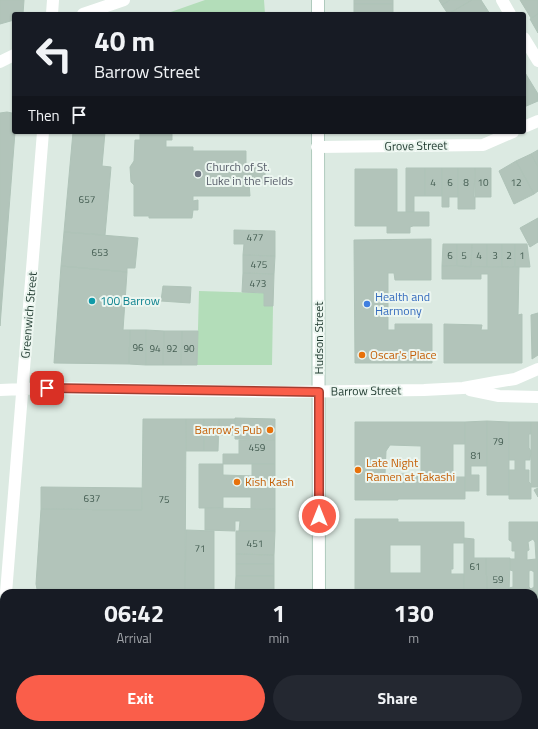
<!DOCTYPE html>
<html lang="en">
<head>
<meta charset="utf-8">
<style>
	:root { --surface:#171b24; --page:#242831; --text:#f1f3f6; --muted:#9ea1a6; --accent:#fa5e4a }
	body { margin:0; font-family:"Titillium Web",sans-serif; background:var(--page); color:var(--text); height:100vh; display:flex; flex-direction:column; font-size:15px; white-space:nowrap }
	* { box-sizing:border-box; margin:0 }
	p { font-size:13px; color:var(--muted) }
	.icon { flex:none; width:22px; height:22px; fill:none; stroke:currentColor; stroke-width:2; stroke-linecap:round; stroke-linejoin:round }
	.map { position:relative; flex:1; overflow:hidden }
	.panel { position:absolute; left:0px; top:589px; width:538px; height:140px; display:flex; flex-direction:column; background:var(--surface); border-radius:12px 12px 0 0; box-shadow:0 1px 3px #0004 }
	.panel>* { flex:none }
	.top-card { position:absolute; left:12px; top:12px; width:514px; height:122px; border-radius:4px; box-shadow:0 1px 3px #0004; background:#171b24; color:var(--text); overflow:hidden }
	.pin { position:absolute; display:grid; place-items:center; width:34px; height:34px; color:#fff; margin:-17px; border-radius:8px; box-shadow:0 2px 6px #0006 }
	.me { position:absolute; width:44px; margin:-22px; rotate:0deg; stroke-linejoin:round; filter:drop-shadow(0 0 3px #0008) }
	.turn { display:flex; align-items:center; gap:14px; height:84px; padding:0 16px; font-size:18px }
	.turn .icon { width:52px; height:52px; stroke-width:2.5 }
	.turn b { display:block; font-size:28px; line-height:34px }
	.then { display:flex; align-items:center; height:38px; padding:0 16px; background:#0003; gap:8px; font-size:15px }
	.eta { display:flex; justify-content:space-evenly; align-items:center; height:68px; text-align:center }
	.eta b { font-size:24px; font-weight:700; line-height:28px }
	.action { display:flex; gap:8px; margin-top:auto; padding:8px 16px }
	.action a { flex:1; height:46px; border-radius:24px; background:var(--accent); color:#fff; font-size:16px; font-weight:700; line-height:46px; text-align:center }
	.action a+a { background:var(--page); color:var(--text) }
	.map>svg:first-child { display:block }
	.green { fill:#b3ddb9 }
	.building { fill:#b2c4ba; stroke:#afc3b8; fill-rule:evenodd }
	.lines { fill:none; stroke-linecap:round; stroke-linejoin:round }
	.secondary-casing { stroke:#afcabd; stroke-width:14 }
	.minor { stroke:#fff; stroke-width:12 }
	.secondary { stroke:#fff; stroke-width:12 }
	.route-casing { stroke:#a23d30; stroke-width:10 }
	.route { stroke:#fa5e4a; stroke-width:7 }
	.worship-dot { fill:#6b7280; stroke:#ecf6f0; stroke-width:1.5 }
	.culture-dot { fill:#0f9aa8; stroke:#ecf6f0; stroke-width:1.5 }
	.shop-dot { fill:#3f7fe0; stroke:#ecf6f0; stroke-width:1.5 }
	.food-dot { fill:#e8710a; stroke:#ecf6f0; stroke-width:1.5 }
	.labels { text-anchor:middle; stroke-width:4; stroke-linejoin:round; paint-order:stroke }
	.number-label { font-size:10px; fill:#435c51 }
	.street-label { font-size:12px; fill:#1e392e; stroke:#ecf6f0 }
	.worship-label { font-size:12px; fill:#5b616d; stroke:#ecf6f0; text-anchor:start }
	.shop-label { font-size:12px; fill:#366cbe; stroke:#ecf6f0; text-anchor:start }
	.culture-label { font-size:12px; fill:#0d838f; stroke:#ecf6f0; text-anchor:start }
	.food-label { font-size:12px; fill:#c56008; stroke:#ecf6f0; text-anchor:start }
</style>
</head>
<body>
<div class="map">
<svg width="538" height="729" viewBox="0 0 538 729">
	<rect width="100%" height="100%" fill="#dceae2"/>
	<path class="green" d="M 205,0 L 264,0 L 265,14 L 165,14 Z
		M 199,291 L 264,293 L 264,306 L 273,306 L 272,365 L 197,365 Z"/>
	<path class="building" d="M 0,0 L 24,0 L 23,14 L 14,14 L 14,20 L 0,24 Z
		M 354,0 L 393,0 L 393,4 L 354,4 Z
		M 439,0 L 450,0 L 442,5 Z
		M 450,0 L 472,0 L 448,14 L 442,5 Z
		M 472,0 L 481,0 L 490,14 L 448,14 Z
		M 520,0 L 538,0 L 538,14 L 531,18 Z
		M 354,4 L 393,4 L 393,14 L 354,14 Z
		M 538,14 L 538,33 L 530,19 Z
		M 524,71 L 538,94 L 538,101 L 524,107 Z
		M 7,112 L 12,113 L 14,116 L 14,132 L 15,132 L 0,326 L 0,113 Z
		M 73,132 L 105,132 L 102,166 L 111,167 L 105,235 L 64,232 Z
		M 140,132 L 172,132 L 172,140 L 166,140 L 166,147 L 193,147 L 193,151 L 246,151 L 246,164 L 265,164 L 265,183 L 249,183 L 250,196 L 193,196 L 193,201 L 198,200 L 198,210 L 193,210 L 192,218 L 149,218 L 149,216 L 134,216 L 134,185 L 131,182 L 130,167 L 134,161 L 135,140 L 140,140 Z
		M 538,150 L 538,167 L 531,154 Z
		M 531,154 L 538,167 L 538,191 L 534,194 L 516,161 Z
		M 516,161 L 534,194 L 514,204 L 499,171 Z
		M 406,168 L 425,168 L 425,196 L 414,196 L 414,212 L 406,212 Z
		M 425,168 L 442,168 L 442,196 L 425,196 Z
		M 442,168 L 458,168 L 458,197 L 449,197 L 449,207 L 442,207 Z
		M 458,168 L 475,168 L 475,209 L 458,209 Z
		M 475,168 L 491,168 L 491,197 L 474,197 Z
		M 355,169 L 397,169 L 397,212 L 429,212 L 429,226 L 413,226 L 410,227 L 410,233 L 387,233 L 387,226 L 355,226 Z
		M 538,218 L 538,242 L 530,247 L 520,228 Z
		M 234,230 L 275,231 L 275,256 L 243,255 L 244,244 L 234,244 Z
		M 64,232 L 138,238 L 135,268 L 127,268 L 127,272 L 61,266 Z
		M 431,239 L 431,280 L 395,280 L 394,273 L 388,273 L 388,330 L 395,330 L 395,324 L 432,324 L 432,363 L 355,363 L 354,240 Z
		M 443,244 L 457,244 L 457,266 L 442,266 Z
		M 457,244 L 472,244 L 471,267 L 457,266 Z
		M 472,244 L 487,244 L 487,267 L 471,267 Z
		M 487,244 L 502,244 L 502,267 L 487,267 Z
		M 502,244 L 515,244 L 515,267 L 502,267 Z
		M 515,244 L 527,244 L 530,267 L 515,267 Z
		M 243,255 L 275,256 L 274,274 L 243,273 Z
		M 61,266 L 127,272 L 123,330 L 130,330 L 129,364 L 54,363 Z
		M 442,266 L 519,267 L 518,315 L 522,314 L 522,363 L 444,363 L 444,324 L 482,325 L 481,330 L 488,330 L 488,274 L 481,274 L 481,279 L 442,279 Z
		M 243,273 L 274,274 L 273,306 L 264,306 L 264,293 L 242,292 Z
		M 163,286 L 191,287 L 190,303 L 161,301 Z
		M 538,313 L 538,355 L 532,359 L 531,315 Z
		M 130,330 L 146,330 L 146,365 L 129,364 Z
		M 146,330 L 164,331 L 163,365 L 146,365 Z
		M 164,331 L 182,331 L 181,365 L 163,365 Z
		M 182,331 L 198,331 L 197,365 L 181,365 Z
		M 235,418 L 275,419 L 275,440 L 235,439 Z
		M 143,419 L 186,419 L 185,593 L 40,593 L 37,589 L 36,584 L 41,509 L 142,510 Z
		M 186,419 L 204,419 L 204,451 L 186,451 Z
		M 204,419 L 219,419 L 218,451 L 204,451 Z
		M 219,419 L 235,419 L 235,435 L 219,435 Z
		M 487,421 L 509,422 L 509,495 L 487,495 Z
		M 487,421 L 487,466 L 471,466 L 471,475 L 479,475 L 479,491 L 465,491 L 465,422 Z
		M 355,422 L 465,422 L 465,444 L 453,444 L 453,477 L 465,477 L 465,499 L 398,499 L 398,500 L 355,500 ZM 390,445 L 421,446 L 421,476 L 411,476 L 411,474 L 385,474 L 386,451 Z
		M 509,422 L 531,422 L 531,434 L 529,434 L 529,448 L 531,451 L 530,460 L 525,460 L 525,470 L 529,470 L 529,482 L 531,484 L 531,499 L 509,499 L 509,470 L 515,470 L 515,460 L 509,460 Z
		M 531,422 L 538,422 L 538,487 L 531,487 Z
		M 239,440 L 275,440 L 275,464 L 223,464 L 223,454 L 239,454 Z
		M 199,464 L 223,464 L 223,475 L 252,476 L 252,464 L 275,464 L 275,509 L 251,509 L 251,497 L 223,497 L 223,508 L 199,508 Z
		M 41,487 L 142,488 L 142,510 L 41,509 Z
		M 538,488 L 538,497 L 534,490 Z
		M 205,508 L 275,509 L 275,531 L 239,531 L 240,521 L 235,521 L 235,531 L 205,530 Z
		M 355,519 L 398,519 L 398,522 L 464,522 L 464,543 L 453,543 L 453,569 L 451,569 L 451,574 L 464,574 L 464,593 L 355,593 ZM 390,545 L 421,545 L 421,573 L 390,573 Z
		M 509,522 L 538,522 L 538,597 L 534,597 L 534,593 L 509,593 L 509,588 L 513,587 L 513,571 L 510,570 L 510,559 L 515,559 L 515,551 L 512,551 L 512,542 L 509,540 ZM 533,539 L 535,542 L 536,559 L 527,560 L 527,551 L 529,550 L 528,542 ZM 531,570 L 534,572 L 534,587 L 531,589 L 529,587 L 529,571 Z
		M 186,530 L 214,531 L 214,593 L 185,593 Z
		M 236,531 L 275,531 L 274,555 L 236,554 Z
		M 464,538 L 474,539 L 474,558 L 486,558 L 487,593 L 464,593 Z
		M 236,554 L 274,555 L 274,564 L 236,564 Z
		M 486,558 L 510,558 L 509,593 L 487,593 Z
		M 236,564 L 274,564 L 274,576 L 236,576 Z
		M 236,576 L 274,576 L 274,593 L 235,593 Z
		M 534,660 L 536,660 L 536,713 L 534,713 Z
		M 536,660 L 538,660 L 538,680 L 536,680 Z
		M 536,684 L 538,684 L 538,695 L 536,692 Z
		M 536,715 L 538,715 L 538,729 L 536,729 Z
		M 24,725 L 74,725 L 74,729 L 23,729 Z
		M 74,725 L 114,725 L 114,729 L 74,729 Z
		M 141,725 L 164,725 L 164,729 L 141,729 Z
		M 164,725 L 275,725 L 275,729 L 164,729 Z
		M 355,725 L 392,725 L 392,729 L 355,729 Z
		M 449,725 L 467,725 L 467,729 L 449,729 Z"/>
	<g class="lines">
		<g class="secondary-casing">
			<path id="secondary" d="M 318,14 L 318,0
				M 318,132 L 319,593
				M 319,729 L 319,725"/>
		</g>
		<path class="minor" d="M 502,0 L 510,14
			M 52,14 L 53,0
			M 83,14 L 124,0
			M 524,38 L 538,61
			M 0,62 L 14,55
			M 524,127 L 538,121
			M 317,147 L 483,145 L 513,132
			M 0,390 L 47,388 L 282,392 L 424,390 L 463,388 L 496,382 L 515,379 L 538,369
			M 470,390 L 499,396 L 538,397
			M 6,593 L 43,132
			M 534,629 L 538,629
			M 0,657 L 4,613"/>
		<use href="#secondary" class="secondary"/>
	</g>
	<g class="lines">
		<g class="route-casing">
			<path id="route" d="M 47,388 L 319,392 L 319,516"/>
		</g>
		<use href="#route" class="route"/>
	</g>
	<circle class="worship-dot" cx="198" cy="174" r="4"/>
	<circle class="culture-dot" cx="92" cy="301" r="4"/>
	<circle class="shop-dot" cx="367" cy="304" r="4"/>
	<g class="food-dot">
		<circle cx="362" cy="355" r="4"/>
		<circle cx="270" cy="430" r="4"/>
		<circle cx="358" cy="470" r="4"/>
		<circle cx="237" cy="482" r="4"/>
	</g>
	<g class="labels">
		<g class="number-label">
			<text x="433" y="186">4</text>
			<text x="450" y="186">6</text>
			<text x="466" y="186">8</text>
			<text x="483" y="186">10</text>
			<text x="516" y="186">12</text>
			<text x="87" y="203">657</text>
			<text x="255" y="241">477</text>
			<text x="100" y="256">653</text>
			<text x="450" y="259">6</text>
			<text x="464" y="259">5</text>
			<text x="479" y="259">4</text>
			<text x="495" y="259">3</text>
			<text x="509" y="259">2</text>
			<text x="522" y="259">1</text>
			<text x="259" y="268">475</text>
			<text x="258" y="287">473</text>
			<text x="138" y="351">96</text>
			<text x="155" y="352">94</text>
			<text x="172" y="352">92</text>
			<text x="189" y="352">90</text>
			<text x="498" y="445">79</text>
			<text x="257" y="451">459</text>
			<text x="476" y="459">81</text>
			<text x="92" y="502">637</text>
			<text x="164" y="503">75</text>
			<text x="255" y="547">451</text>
			<text x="200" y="552">71</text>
			<text x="475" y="570">61</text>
			<text x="498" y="583">59</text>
		</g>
		<g class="street-label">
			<text transform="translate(416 146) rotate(-1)" y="4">Grove Street</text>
			<text transform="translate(29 315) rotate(-85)" y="4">Greenwich Street</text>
			<text transform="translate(319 338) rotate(-90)" y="4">Hudson Street</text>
			<text transform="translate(366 391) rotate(-1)" y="4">Barrow Street</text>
		</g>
		<g class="worship-label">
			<text x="206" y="171">Church of St.<tspan x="206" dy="14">Luke in the Fields</tspan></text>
		</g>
		<g class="shop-label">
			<text x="375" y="301">Health and<tspan x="375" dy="14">Harmony</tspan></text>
		</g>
		<g class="culture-label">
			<text x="100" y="305">100 Barrow</text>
		</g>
		<g class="food-label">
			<text x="370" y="359">Oscar's Place</text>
			<text x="262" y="434" text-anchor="end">Barrow's Pub</text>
			<text x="366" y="467">Late Night<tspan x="366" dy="14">Ramen at Takashi</tspan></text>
			<text x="245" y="486">Kish Kash</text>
		</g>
	</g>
</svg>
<div class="pin" style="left:47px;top:388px;background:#d93025"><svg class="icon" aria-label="arrive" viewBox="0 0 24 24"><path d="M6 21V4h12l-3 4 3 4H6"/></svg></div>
<svg class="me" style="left:319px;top:516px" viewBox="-20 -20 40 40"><circle r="17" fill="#fa5e4a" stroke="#fff" stroke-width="3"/><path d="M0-11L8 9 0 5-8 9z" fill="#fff"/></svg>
<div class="top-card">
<div class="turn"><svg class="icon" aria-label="left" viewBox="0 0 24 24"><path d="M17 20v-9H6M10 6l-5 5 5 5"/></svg><div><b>40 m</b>Barrow Street</div></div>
<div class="then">Then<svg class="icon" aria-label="arrive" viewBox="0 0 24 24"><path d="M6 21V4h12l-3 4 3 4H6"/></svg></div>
</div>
<section class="panel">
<div class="eta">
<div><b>06:42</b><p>Arrival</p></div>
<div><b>1</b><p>min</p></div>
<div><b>130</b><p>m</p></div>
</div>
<div class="action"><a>Exit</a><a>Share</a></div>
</section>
</div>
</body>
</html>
